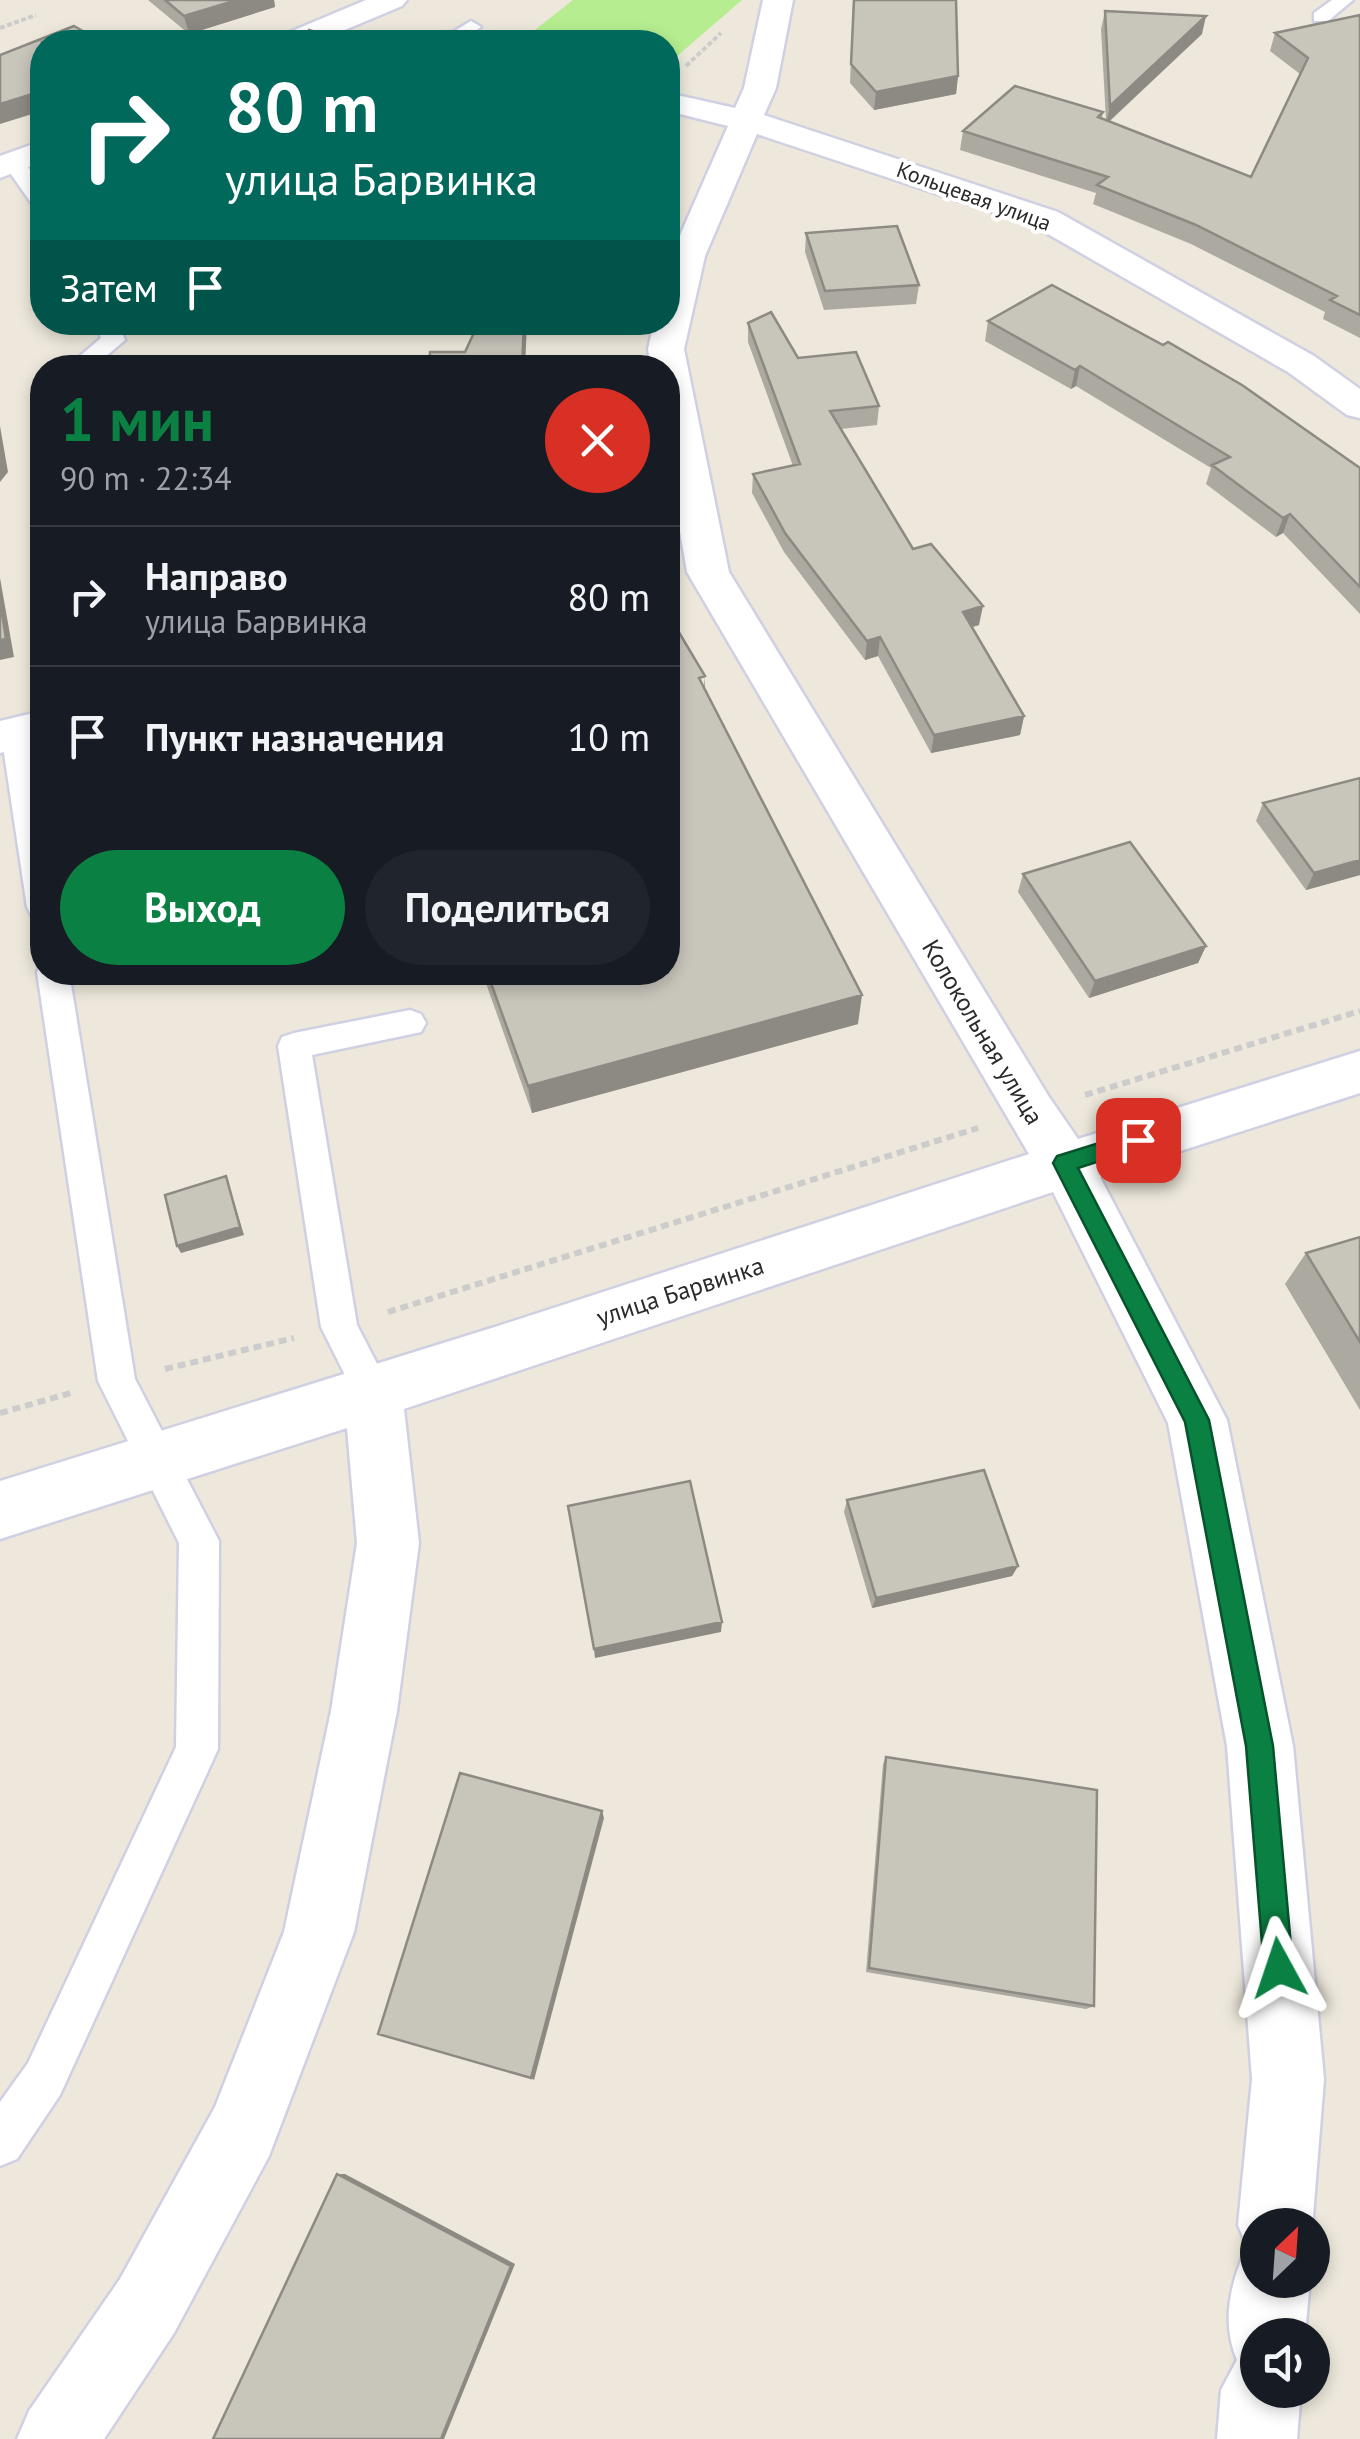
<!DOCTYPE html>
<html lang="ru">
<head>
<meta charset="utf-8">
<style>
	:root { --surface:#171b24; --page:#20242c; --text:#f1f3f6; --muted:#9ea1a6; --line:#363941; --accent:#0b8043 }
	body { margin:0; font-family:"PT Sans",sans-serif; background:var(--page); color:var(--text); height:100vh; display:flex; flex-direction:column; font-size:38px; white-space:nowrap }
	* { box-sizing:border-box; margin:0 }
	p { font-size:32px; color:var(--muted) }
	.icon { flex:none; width:55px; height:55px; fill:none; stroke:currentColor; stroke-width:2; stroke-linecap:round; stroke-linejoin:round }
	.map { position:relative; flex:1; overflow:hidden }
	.sheet { position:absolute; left:30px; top:355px; width:650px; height:630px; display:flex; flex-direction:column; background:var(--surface); border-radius:40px; box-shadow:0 5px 15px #0003 }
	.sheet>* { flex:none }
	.banner { position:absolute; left:30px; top:30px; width:650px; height:305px; border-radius:40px; box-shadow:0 5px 15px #0003; background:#00695c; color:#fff; overflow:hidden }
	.needle { width:65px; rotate:25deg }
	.tools { position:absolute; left:1240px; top:2208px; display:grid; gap:20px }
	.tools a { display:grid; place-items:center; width:90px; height:90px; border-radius:50%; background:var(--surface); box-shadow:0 5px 15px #0003; font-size:50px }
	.pin { position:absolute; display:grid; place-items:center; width:85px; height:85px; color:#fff; margin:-42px; border-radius:20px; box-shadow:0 5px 15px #0006 }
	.me { position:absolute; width:110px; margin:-55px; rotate:355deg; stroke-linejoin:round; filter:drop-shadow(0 0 8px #0008) }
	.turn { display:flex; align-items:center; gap:35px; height:210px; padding:0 30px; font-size:45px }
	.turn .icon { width:130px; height:130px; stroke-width:2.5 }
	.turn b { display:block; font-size:70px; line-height:85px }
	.then { display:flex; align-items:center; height:95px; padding:0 30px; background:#0003; gap:20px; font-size:38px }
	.round { display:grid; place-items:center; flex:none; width:105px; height:105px; border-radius:52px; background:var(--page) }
	.head { display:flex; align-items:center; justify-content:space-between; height:170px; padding:0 30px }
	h1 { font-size:60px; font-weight:600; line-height:75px; color:var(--accent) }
	.primary-button { display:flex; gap:20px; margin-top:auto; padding:20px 30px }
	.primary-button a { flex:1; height:115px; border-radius:60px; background:var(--accent); color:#fff; font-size:40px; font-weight:600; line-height:115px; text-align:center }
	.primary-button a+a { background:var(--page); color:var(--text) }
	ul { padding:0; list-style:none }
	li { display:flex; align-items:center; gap:30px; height:140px; padding:0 30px; border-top:2px solid var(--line) }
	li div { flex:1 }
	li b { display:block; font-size:38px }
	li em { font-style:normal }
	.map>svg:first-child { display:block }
	.pitch { fill:#b5ed90 }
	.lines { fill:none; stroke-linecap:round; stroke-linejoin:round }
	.service-casing { stroke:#d0d0e3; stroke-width:5 }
	.minor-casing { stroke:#d0d0e3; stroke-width:5 }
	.path-far1 { stroke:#ccc; stroke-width:4; stroke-dasharray:5 2.5; stroke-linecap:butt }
	.path { stroke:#ccc; stroke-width:6; stroke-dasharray:8 5; stroke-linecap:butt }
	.service { fill:#fff; fill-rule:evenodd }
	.minor { fill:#fff; fill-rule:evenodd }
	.wall { fill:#aca9a1 }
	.shaded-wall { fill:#8c8a83 }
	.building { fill:#c8c5bb; stroke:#8c8a83; stroke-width:2.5 }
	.route { fill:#0b8043; stroke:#07532c; stroke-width:2.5 }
	.labels { text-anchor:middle; stroke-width:8; stroke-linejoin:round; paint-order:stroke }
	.far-street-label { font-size:22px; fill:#2a2a2a; stroke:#fff }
	.street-label { font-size:25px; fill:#2a2a2a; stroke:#fff }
</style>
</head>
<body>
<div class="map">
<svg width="1360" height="2439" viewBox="0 0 1360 2439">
	<rect width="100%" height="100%" fill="#ede8db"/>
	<path class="pitch" d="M 573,0 L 742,0 L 668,64 L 668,42 L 566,42 L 531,33 Z"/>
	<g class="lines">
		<g class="service-casing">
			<path id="service" d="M 1332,0 L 1353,0 L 1328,21 L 1314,21 L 1314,13 Z
				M 471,21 L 481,27 L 459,42 L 438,41 Z
				M 14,158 C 34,165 42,188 42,208 L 34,207 L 4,164 Z
				M 95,322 L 118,322 L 125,340 L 92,368 L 66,368 L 101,338 Z
				M 15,723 L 25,726 L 29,733 L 42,815 L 42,919 L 31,915 L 27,907 L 1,733 L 5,726 Z
				M 42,963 L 42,972 L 69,972 L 135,1379 L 219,1541 L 218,1749 L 60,2095 L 17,2159 L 0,2166 L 0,2102 L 28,2063 L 176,1747 L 179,1543 L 98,1381 L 37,972 Z
				M 410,1010 L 421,1014 L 426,1023 L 421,1032 L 312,1055 L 357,1325 L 392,1393 L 386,1405 L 373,1410 L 360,1405 L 321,1327 L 278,1046 L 282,1037 L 294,1033 Z"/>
		</g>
		<g class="minor-casing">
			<path id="minor" d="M 366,0 L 407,0 L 402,6 L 316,42 L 276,42 L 280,36 Z
				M 763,0 L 793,0 L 776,88 L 764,115 L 1058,212 L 1314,356 L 1360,389 L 1360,418 L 1347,415 L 1288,372 L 1034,226 L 757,134 L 705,256 L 684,349 L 729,572 L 1049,1097 L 1078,1139 L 1360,1051 L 1360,1093 L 1100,1177 L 1227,1420 L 1293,1746 L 1324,2079 L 1312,2229 L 1312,2225 L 1258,2225 L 1258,2280 L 1310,2280 L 1305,2335 L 1258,2335 L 1258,2390 L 1301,2390 L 1297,2439 L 1217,2439 L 1221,2390 L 1237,2360 C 1222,2324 1229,2289 1244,2253 L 1249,2251 L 1238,2225 L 1252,2079 L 1227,1746 L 1168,1423 L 1053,1192 L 404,1409 L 419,1543 L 397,1711 L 354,1932 L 269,2156 L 174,2333 L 104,2439 L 17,2439 L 29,2411 L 120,2279 L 215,2107 L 284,1932 L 331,1711 L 357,1543 L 347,1428 L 0,1539 L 0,1481 L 498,1326 L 1029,1154 L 687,572 L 668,461 L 668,368 L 651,368 L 648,349 L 654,322 L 668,322 L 671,256 L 728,126 L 668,111 L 668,93 L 735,108 L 744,88 Z
				M 448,32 L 465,36 L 469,42 L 433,41 L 437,35 Z
				M 42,141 L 42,162 L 0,178 L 0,156 Z
				M 42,711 L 42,742 L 0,753 L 0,721 Z"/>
		</g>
		<path class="path-far1" d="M 0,28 L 36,15
			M 686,66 L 721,33"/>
		<path class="path" d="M 1085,1095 L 1360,1011
			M 388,1312 L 978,1128
			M 165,1369 L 294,1338
			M 0,1413 L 71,1393"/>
		<use href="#service" class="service"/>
		<use href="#minor" class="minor"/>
	</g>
	<path class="wall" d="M 148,0 L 274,0 L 275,7 L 189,34 Z
		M 853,0 L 958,76 L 956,94 L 874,110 L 850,83 Z
		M 1105,11 L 1202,34 L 1110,121 L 1251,177 L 1300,74 L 1270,51 L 1275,33 L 1360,15 L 1360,338 L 1323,319 L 1325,312 L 1191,244 L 1093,204 L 1096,193 L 960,150 L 963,131 L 1103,112 L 1102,118 L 1106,120 L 1101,29 Z
		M 806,233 L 919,285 L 916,304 L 824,310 L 805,252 Z
		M 988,321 L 1360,468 L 1360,614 L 1283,533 L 1276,537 L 1206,484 L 1211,468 L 1076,386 L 1071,389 L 985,341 Z
		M 748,323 L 798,358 L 879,406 L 877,425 L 841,429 L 913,549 L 979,625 L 972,627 L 1024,716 L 1020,735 L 931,753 L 878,656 L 865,660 L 784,552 L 752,493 L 753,474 L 793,466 L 748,342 Z
		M 705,676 L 705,689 L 858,1024 L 532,1113 L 482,972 L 668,972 Z
		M 1263,803 L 1360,875 L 1306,890 L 1256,821 Z
		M 1023,874 L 1206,946 L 1198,963 L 1089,998 L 1018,892 Z
		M 1360,1237 L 1360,1410 L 1285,1284 L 1306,1253 Z
		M 847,1500 L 1018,1566 L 1012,1576 L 872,1608 L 844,1512 Z
		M 886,1757 L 1094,2006 L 1086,2009 L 866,1972 L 883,1764 Z"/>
	<path class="shaded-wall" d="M 237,0 L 274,0 L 275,7 L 189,34 L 184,16 Z
		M 1206,16 L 1202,34 L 1106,124 L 1110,106 Z
		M 958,76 L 956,94 L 874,110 L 876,92 Z
		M 42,91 L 42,111 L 0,124 L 0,104 Z
		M 524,322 L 527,322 L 525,368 L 522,368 Z
		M 1080,366 L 1076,386 L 1071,389 L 1075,370 Z
		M 0,426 L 8,472 L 0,482 Z
		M 1290,514 L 1283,533 L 1276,537 L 1283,518 Z
		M 0,578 L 14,657 L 0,660 Z
		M 983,606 L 979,625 L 959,631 L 963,612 Z
		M 880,637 L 878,656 L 865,660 L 867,641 Z
		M 1024,716 L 1020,735 L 931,753 L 934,735 Z
		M 1360,860 L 1360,875 L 1306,890 L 1314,873 Z
		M 1206,946 L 1198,963 L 1089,998 L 1095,981 Z
		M 862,995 L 858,1024 L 532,1113 L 528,1086 Z
		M 226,1176 L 244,1235 L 181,1253 L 177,1246 Z
		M 1018,1566 L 1012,1576 L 872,1608 L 876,1598 Z
		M 722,1622 L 721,1632 L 595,1658 L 594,1649 Z
		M 602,1811 L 604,1818 L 534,2080 L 531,2078 Z
		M 337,2174 L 345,2174 L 515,2264 L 444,2439 L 441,2439 Z"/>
	<path class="building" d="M 165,0 L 237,0 L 184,16 Z
		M 854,0 L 956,0 L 958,76 L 876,92 L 851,64 Z
		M 1105,11 L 1206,16 L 1110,106 Z
		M 1360,15 L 1360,315 L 1330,300 L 1337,296 L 1196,225 L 1097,185 L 1108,177 L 963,131 L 1015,86 L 1103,112 L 1098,117 L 1251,177 L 1308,58 L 1275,33 Z
		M 74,26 L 102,42 L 42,42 L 42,91 L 0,104 L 0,55 Z
		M 309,30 L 348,42 L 304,42 Z
		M 897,226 L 919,285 L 825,291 L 806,233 Z
		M 1052,285 L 1163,345 L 1168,342 L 1242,385 L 1360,468 L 1360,587 L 1290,514 L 1283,518 L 1212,465 L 1230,457 L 1080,366 L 1075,370 L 988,321 Z
		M 771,312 L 798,358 L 856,352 L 879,406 L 830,411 L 913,549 L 931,544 L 983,606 L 963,612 L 1024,716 L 934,735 L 880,637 L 867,641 L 785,533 L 753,474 L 800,464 L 748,323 Z
		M 479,322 L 524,322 L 522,368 L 429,368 L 430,352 L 465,352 Z
		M 0,600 L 6,639 L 0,640 Z
		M 668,614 L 705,676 L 699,678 L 862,995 L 528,1086 L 487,972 L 668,972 Z
		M 1360,778 L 1360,860 L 1314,873 L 1263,803 Z
		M 1130,842 L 1206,946 L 1095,981 L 1023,874 Z
		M 226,1176 L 240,1227 L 177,1246 L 165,1195 Z
		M 1360,1237 L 1360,1342 L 1306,1253 Z
		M 984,1470 L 1018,1566 L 876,1598 L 847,1500 Z
		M 690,1481 L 722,1622 L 594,1649 L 568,1506 Z
		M 886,1757 L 1097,1790 L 1094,2006 L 869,1968 Z
		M 460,1773 L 602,1811 L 531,2078 L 378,2034 Z
		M 337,2174 L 511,2266 L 441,2439 L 213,2439 Z"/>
	<path class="route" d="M 1138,1131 L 1150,1140 L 1146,1146 L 1078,1168 L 1209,1420 L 1273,1746 L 1293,1968 L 1289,1978 L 1279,1983 L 1268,1978 L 1264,1968 L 1246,1746 L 1185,1422 L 1053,1163 L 1057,1156 Z"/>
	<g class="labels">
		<g class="far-street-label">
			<text transform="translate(974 196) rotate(20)" y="8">Кольцевая улица</text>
		</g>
		<g class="street-label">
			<text transform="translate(983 1032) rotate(59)" y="9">Колокольная улица</text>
			<text transform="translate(680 1291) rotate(-18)" y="9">улица Барвинка</text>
		</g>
	</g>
</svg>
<div class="tools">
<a><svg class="needle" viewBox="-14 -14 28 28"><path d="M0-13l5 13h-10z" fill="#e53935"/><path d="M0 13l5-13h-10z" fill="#9ea1a6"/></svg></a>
<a><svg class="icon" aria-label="sound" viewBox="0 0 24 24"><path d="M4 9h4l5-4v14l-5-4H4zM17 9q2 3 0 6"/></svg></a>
</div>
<div class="pin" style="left:1138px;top:1140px;background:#d93025"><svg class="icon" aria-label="arrive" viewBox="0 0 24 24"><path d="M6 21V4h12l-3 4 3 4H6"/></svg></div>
<svg class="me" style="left:1279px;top:1968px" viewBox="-20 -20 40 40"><path d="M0-17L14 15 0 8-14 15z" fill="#0b8043" stroke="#fff" stroke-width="4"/></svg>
<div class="banner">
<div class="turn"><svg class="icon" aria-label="right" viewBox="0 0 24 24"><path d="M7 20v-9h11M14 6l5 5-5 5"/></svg><div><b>80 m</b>улица Барвинка</div></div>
<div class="then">Затем<svg class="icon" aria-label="arrive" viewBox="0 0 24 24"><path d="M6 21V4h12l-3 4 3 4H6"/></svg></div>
</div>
<section class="sheet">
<div class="head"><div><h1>1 мин</h1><p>90 m · 22:34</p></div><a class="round" style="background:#d93025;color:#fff"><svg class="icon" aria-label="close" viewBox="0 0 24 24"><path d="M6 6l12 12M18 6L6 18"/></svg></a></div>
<ul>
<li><svg class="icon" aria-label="right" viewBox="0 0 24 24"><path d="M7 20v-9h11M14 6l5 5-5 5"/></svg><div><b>Направо</b><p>улица Барвинка</p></div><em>80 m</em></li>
<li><svg class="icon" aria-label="arrive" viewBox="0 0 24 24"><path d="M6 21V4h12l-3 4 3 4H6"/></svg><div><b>Пункт назначения</b></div><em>10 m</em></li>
</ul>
<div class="primary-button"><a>Выход</a><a>Поделиться</a></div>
</section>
</div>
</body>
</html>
